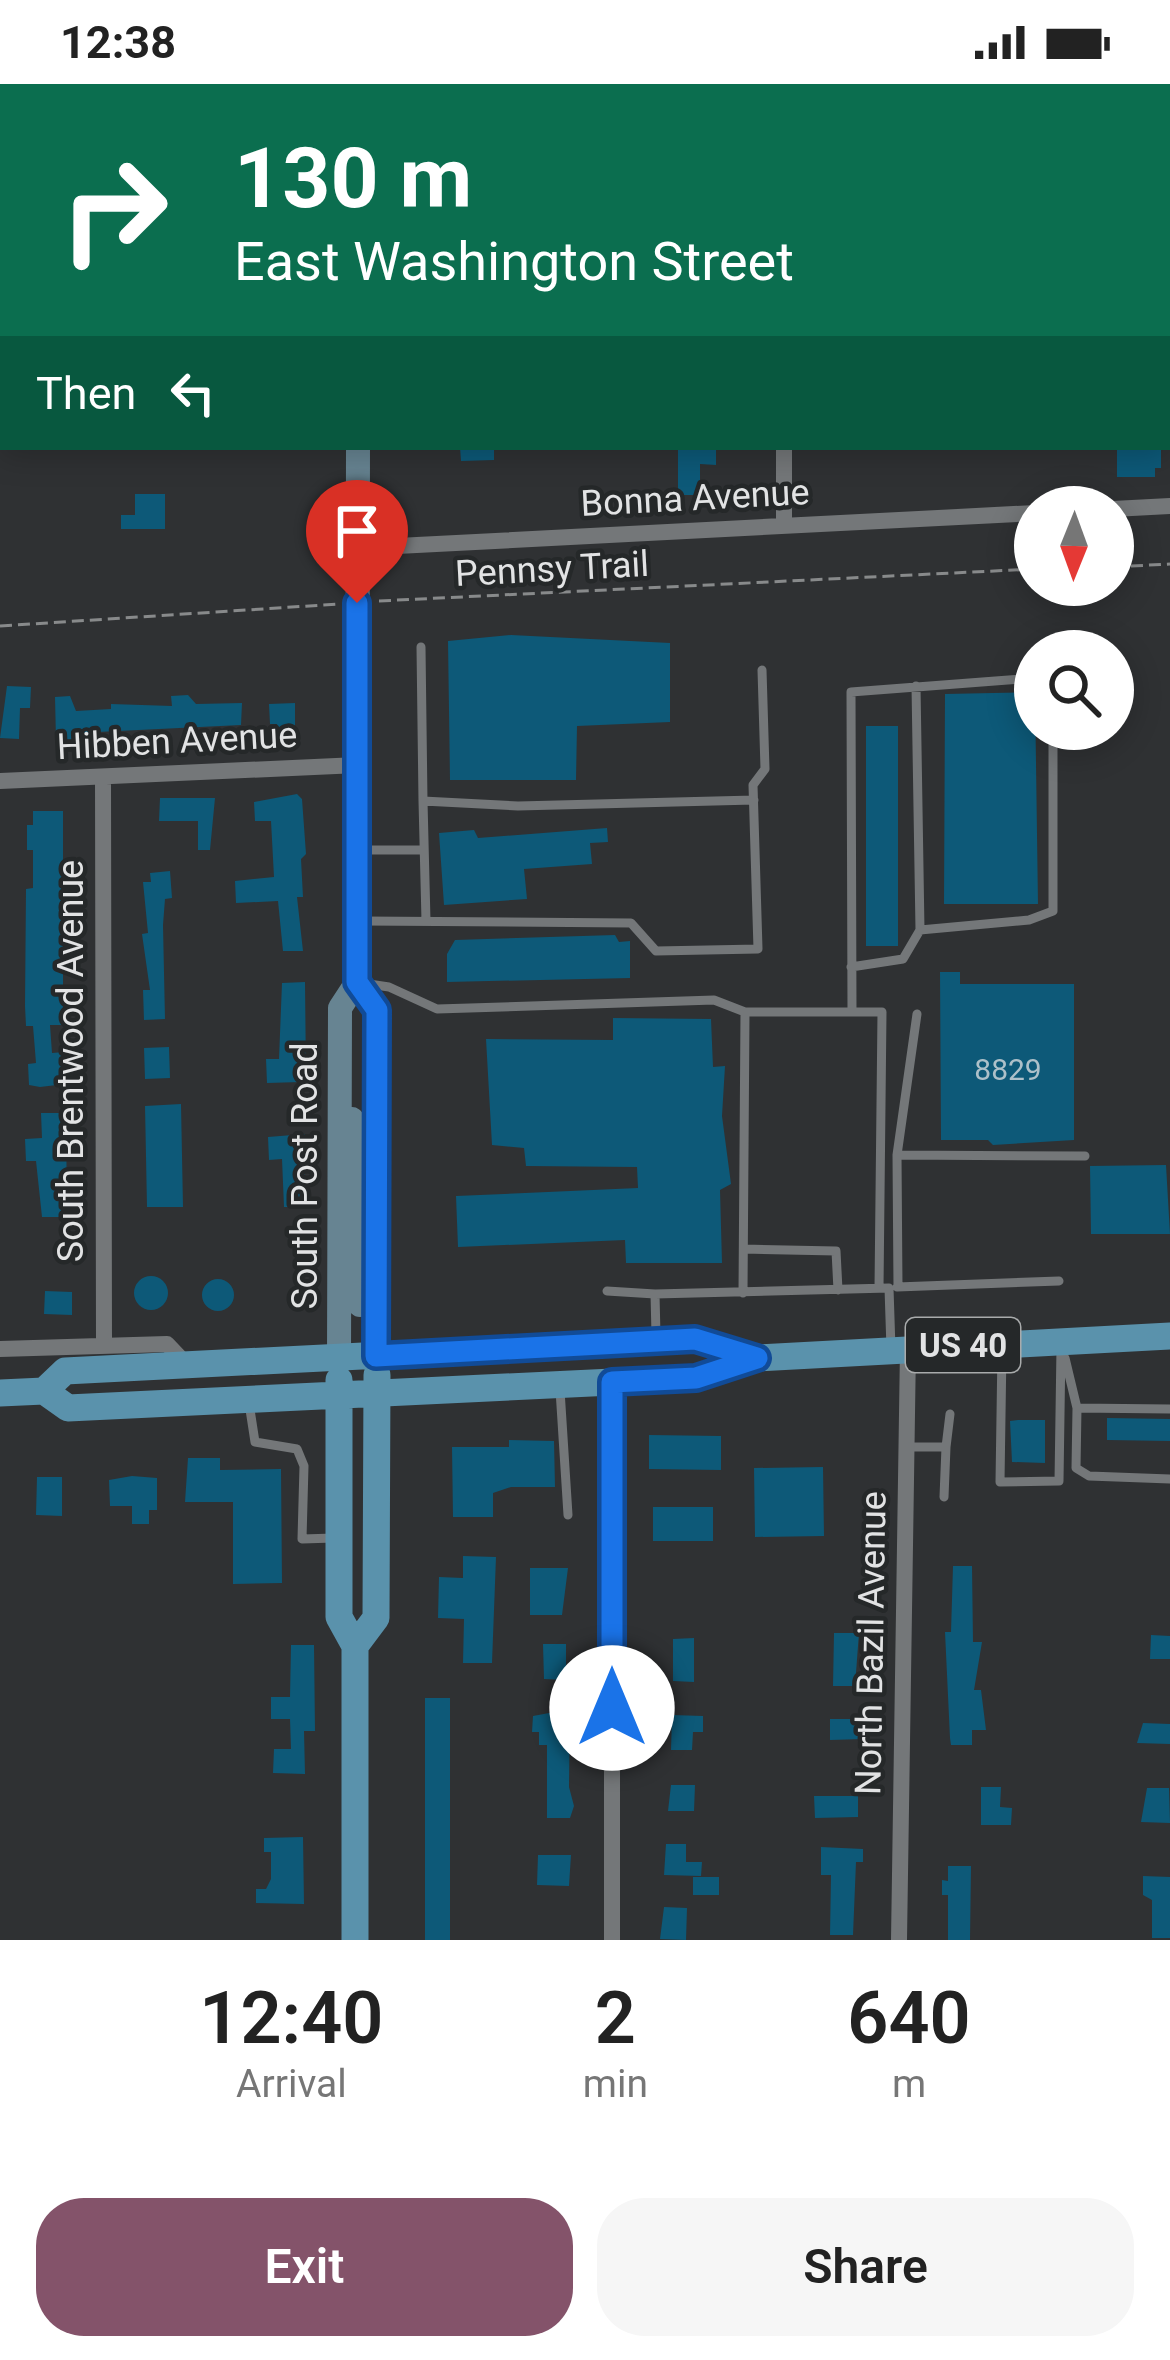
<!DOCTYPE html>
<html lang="en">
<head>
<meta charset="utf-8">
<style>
	:root { --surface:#fff; --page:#f6f6f6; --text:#222; --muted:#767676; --accent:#84536a }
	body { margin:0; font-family:Roboto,sans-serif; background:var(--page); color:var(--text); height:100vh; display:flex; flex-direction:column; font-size:45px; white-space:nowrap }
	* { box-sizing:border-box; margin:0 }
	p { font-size:39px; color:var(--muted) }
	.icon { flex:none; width:66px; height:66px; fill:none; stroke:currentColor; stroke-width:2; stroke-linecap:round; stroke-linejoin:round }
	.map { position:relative; height:1856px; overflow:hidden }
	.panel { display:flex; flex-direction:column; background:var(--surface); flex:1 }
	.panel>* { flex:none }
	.guide { position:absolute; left:0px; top:0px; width:1170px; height:366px; box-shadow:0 6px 30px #0003; background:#0b6e4f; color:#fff; overflow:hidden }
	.needle { width:78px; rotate:181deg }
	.controls { position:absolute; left:1014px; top:402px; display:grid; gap:24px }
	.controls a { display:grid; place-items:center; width:120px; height:120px; border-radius:50%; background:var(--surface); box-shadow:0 6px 30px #0003; font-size:60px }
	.pin { position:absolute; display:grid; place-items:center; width:102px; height:102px; color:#fff; margin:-123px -51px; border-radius:50% 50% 50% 0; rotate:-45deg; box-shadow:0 0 12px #0007 }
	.pin .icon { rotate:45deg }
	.me { position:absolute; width:132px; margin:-66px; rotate:0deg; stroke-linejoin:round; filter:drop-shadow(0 0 9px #0008) }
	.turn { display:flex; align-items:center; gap:42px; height:252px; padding:0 36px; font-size:54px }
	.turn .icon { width:156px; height:156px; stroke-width:2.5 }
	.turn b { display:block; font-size:84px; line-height:102px }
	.then { display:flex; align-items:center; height:114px; padding:0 36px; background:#0003; gap:24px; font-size:45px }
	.eta { display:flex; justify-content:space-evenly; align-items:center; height:204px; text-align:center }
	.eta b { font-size:72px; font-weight:600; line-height:84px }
	.cta { display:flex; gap:24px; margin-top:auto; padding:24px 36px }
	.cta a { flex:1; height:138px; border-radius:48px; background:var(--accent); color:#fff; font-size:48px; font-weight:600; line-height:138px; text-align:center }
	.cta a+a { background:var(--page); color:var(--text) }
	.status { display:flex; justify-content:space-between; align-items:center; height:84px; padding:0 60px; background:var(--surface); direction:ltr }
	.status svg { height:33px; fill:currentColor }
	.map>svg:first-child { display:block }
	.building { fill:#0d5978 }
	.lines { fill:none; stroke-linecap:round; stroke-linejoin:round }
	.path { stroke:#888a8b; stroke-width:3; stroke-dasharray:12 6; stroke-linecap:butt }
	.service { stroke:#747779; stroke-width:9 }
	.minor { stroke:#747779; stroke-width:16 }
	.secondary { stroke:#678492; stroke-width:24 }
	.primary { stroke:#5a92ac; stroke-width:27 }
	.route-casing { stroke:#114b97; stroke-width:30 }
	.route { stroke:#1a73e8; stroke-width:21 }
	.labels { text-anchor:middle; stroke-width:9; stroke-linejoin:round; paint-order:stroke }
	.number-label { font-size:30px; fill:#adc0c9 }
	.shield { fill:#252829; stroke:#a9abac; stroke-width:3 }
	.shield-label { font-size:33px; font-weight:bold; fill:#e2e3e4 }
	.street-label { font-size:36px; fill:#e2e3e4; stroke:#252829 }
</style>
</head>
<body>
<div class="status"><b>12:38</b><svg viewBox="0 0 49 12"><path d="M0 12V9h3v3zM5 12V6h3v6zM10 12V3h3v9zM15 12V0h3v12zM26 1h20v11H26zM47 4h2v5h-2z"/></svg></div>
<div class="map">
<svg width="1170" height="1856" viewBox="0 0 1170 1856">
	<rect width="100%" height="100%" fill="#2f3133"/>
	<path class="building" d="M 460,363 L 494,363 L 494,376 L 461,377 Z
		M 696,363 L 716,363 L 716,381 L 700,380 L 700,411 L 678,411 L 678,366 Z
		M 1117,363 L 1161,363 L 1161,384 L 1155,384 L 1155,393 L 1117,393 Z
		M 135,410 L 165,410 L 165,445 L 121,445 L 121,431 L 135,431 Z
		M 511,551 L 670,559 L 670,638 L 577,642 L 576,696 L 450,696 L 448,557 Z
		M 7,602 L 31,603 L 30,624 L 20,624 L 19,655 L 0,654 Z
		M 1035,608 L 1038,820 L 944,820 L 945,610 Z
		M 188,611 L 196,620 L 242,619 L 241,641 L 77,649 L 77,655 L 56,656 L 55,613 L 70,612 L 76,627 L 111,625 L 111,620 L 172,622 L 171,612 Z
		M 295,619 L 295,646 L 278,647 L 277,640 L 270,640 L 269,620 Z
		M 866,642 L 898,642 L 898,862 L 866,862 Z
		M 297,710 L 302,715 L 306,770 L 301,775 L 303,813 L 297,813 L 303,867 L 283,867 L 278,817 L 236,819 L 235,797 L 274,793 L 271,737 L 255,737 L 254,718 Z
		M 160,714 L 215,714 L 210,766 L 198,766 L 198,737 L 159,737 Z
		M 33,727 L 63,727 L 63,941 L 50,941 L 52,969 L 64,968 L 65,1000 L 40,1003 L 29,1001 L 28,980 L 36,979 L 33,942 L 26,942 L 25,922 L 26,805 L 33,804 L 33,766 L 27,766 L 27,741 L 33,741 Z
		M 607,744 L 608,758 L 590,759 L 592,780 L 524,785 L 527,815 L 444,821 L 439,749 L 474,746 L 478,754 Z
		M 170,787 L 172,814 L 165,815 L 163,841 L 165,935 L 144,936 L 143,906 L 150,906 L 142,850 L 148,849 L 143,798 L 151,798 L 150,789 Z
		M 615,851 L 619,858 L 630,857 L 630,894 L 447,898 L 447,870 L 455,856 Z
		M 940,888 L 960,888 L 960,900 L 1074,900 L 1074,1056 L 993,1061 L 988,1056 L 941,1056 Z
		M 305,898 L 306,991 L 301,998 L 267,999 L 266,975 L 279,975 L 282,899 Z
		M 613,934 L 711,935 L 713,983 L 725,982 L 722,1032 L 731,1100 L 720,1106 L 722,1179 L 626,1179 L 625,1156 L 458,1163 L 456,1112 L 638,1104 L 637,1083 L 526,1082 L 524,1064 L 492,1061 L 486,955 L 613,956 Z
		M 169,963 L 170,994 L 145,995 L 144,964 Z
		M 181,1020 L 183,1123 L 147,1123 L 145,1022 Z
		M 41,1029 L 66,1029 L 67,1133 L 42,1133 L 36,1077 L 26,1077 L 25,1055 L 42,1054 Z
		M 305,1050 L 304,1123 L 284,1123 L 282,1075 L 269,1076 L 268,1053 Z
		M 1166,1081 L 1170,1150 L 1091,1150 L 1090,1082 Z
		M134 1209a17 17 0 1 1 34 0a17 17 0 1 1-34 0Z
		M202 1211a16 16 0 1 1 32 0a16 16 0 1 1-32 0Z
		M 45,1207 L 72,1208 L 72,1231 L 44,1230 Z
		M 1107,1334 L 1170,1335 L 1170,1357 L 1107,1356 Z
		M 1018,1336 L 1045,1336 L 1045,1379 L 1012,1378 L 1010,1337 Z
		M 649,1351 L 721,1352 L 721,1386 L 649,1385 Z
		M 509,1356 L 554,1357 L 555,1403 L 511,1403 L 493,1409 L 493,1433 L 453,1433 L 452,1363 L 509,1363 Z
		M 188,1374 L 220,1374 L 220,1386 L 281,1385 L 282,1499 L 233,1500 L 233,1418 L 185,1418 Z
		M 823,1383 L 824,1452 L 755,1453 L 754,1384 Z
		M 132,1392 L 157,1394 L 157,1426 L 149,1426 L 149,1440 L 132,1440 L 132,1422 L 110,1422 L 109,1396 Z
		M 37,1393 L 62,1393 L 62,1432 L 36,1431 Z
		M 653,1423 L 713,1423 L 713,1457 L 653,1457 Z
		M 463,1472 L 496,1473 L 492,1579 L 463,1579 L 464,1535 L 438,1534 L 439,1493 L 463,1494 Z
		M 953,1482 L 972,1482 L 973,1558 L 982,1558 L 974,1606 L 981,1606 L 986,1646 L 972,1646 L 972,1661 L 951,1661 L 950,1654 L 945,1548 L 951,1548 Z
		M 530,1484 L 568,1484 L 562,1531 L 530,1531 Z
		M 834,1549 L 859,1549 L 855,1602 L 833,1602 Z
		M 1151,1551 L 1170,1552 L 1170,1575 L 1150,1575 Z
		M 694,1554 L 694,1598 L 673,1597 L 673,1555 Z
		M 543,1560 L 566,1560 L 566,1596 L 544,1595 Z
		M 291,1561 L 314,1561 L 315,1647 L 304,1647 L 305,1690 L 273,1689 L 274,1665 L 291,1665 L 290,1635 L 271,1635 L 271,1613 L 290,1613 Z
		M 425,1614 L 450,1614 L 450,1856 L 425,1856 Z
		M 549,1629 L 570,1629 L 569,1703 L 574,1722 L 570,1734 L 547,1734 L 547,1661 L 539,1661 L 539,1648 L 532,1648 L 533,1632 Z
		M 672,1631 L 703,1632 L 703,1648 L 693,1648 L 692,1666 L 671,1666 Z
		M 830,1635 L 864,1635 L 864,1655 L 830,1656 Z
		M 1143,1639 L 1170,1640 L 1170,1660 L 1137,1659 Z
		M 671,1701 L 695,1701 L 694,1727 L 668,1727 Z
		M 981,1703 L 1001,1703 L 1000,1723 L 1012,1724 L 1011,1741 L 981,1741 Z
		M 1147,1704 L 1169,1704 L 1170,1739 L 1141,1738 Z
		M 814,1712 L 858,1712 L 858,1733 L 815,1734 Z
		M 303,1753 L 304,1820 L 256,1819 L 256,1805 L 266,1805 L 271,1795 L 271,1768 L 264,1768 L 264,1754 Z
		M 666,1760 L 686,1760 L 686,1778 L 702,1778 L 701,1792 L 664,1791 Z
		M 821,1763 L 863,1765 L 863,1778 L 856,1778 L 853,1851 L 830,1851 L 831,1791 L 821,1791 Z
		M 538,1771 L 571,1771 L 569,1802 L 537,1801 Z
		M 948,1782 L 971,1782 L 970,1856 L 948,1856 L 948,1811 L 942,1811 L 942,1796 L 948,1797 Z
		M 1143,1792 L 1170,1793 L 1170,1854 L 1152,1854 L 1152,1816 L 1143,1811 Z
		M 693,1793 L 719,1793 L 719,1811 L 693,1811 Z
		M 664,1823 L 687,1824 L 686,1856 L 660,1855 Z"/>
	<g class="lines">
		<path class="path" d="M 1113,483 L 1170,480
			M 379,517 L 1035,485
			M 0,542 L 339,520"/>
		<path class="service" d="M 421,563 L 423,717
			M 916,602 L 920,846
			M 358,766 L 424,766
			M 363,837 L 631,839 L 656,867 L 758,865 L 753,701 L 765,685 L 762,586
			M 426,837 L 423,717 L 518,722 L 754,716
			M 851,883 L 903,875 L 920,846 L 1029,836 L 1053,827 L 1053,645
			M 362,899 L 389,903 L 437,925 L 714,916 L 745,928 L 882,928 L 879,1204
			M 852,928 L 851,608 L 1035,594
			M 897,1071 L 917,930
			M 744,1165 L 836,1167 L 838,1206
			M 897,1203 L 1059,1197
			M 898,1203 L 897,1071 L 1085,1072
			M 607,1207 L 655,1210
			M 743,1209 L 745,928
			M 656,1251 L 655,1210 L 889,1204 L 891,1265
			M 1002,1265 L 1000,1398 L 1059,1397 L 1061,1263
			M 1065,1274 L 1077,1324 L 1076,1384 L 1089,1392 L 1170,1395
			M 560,1306 L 568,1431
			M 249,1319 L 255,1358 L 297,1365 L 304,1382 L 302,1455 L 334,1454
			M 1077,1324 L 1170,1325
			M 906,1363 L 946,1363 L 944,1413
			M 946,1363 L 950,1330"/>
		<path class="minor" d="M 785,0 L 785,3
			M 0,41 L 3,41
			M 1113,425 L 1170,422
			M 784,441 L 784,363
			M 358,464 L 1035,429
			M 103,693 L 104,1261
			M 0,697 L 358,681
			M 0,1265 L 167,1260 L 186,1280
			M 612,1298 L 612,1856
			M 899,1856 L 908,1264"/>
		<path class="secondary" d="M 360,3 L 360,0
			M 357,898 L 377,926 L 377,1272
			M 352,1035 L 360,1091 L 360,1221
			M 339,1273 L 340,924 L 357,898 L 358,363"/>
		<path class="primary" d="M 339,1296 L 339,1533 L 355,1562 L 355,1856
			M 44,1307 L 65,1287 L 695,1255 L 756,1274
			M 0,1309 L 44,1307 L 68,1324 L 696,1294 L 756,1274 L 1170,1252
			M 355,1562 L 376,1534 L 377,1291"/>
	</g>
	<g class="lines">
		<g class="route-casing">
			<path id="route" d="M 357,519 L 357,898 L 377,926 L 376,1272 L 695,1255 L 757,1274 L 696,1294 L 612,1298 L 612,1624"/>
		</g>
		<use href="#route" class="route"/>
	</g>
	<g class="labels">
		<g class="number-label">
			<text x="1008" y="996">8829</text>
		</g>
		<rect class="shield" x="906" y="1234" width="114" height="54" rx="9"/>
		<g class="shield-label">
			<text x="963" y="1273">US 40</text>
		</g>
		<g class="street-label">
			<text transform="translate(695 413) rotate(-3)" y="13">Bonna Avenue</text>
			<text transform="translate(552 484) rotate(-3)" y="13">Pennsy Trail</text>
			<text transform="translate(177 656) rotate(-3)" y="13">Hibben Avenue</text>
			<text transform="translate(70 977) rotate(-90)" y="13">South Brentwood Avenue</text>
			<text transform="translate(304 1092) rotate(-90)" y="13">South Post Road</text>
			<text transform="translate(870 1559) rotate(-89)" y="13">North Bazil Avenue</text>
		</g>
	</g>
</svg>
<div class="controls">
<a><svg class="needle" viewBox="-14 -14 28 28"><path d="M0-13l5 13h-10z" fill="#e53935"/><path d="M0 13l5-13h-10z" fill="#767676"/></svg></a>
<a><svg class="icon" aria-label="search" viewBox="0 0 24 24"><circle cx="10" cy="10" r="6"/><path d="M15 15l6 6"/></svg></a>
</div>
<div class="pin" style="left:357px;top:519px;background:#d93025"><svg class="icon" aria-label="arrive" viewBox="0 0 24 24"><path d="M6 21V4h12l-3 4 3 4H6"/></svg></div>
<svg class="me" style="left:612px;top:1624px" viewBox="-20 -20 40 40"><circle r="19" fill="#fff"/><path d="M0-13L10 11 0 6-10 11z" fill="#1a73e8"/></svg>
<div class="guide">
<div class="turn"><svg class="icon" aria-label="right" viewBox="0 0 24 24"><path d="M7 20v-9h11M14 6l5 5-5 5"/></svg><div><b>130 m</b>East Washington Street</div></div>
<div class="then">Then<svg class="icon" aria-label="left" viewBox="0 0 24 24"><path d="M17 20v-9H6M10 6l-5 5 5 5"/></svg></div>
</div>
</div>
<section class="panel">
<div class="eta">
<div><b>12:40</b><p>Arrival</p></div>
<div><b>2</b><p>min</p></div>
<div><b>640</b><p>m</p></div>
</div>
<div class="cta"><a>Exit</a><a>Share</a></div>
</section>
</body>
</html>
